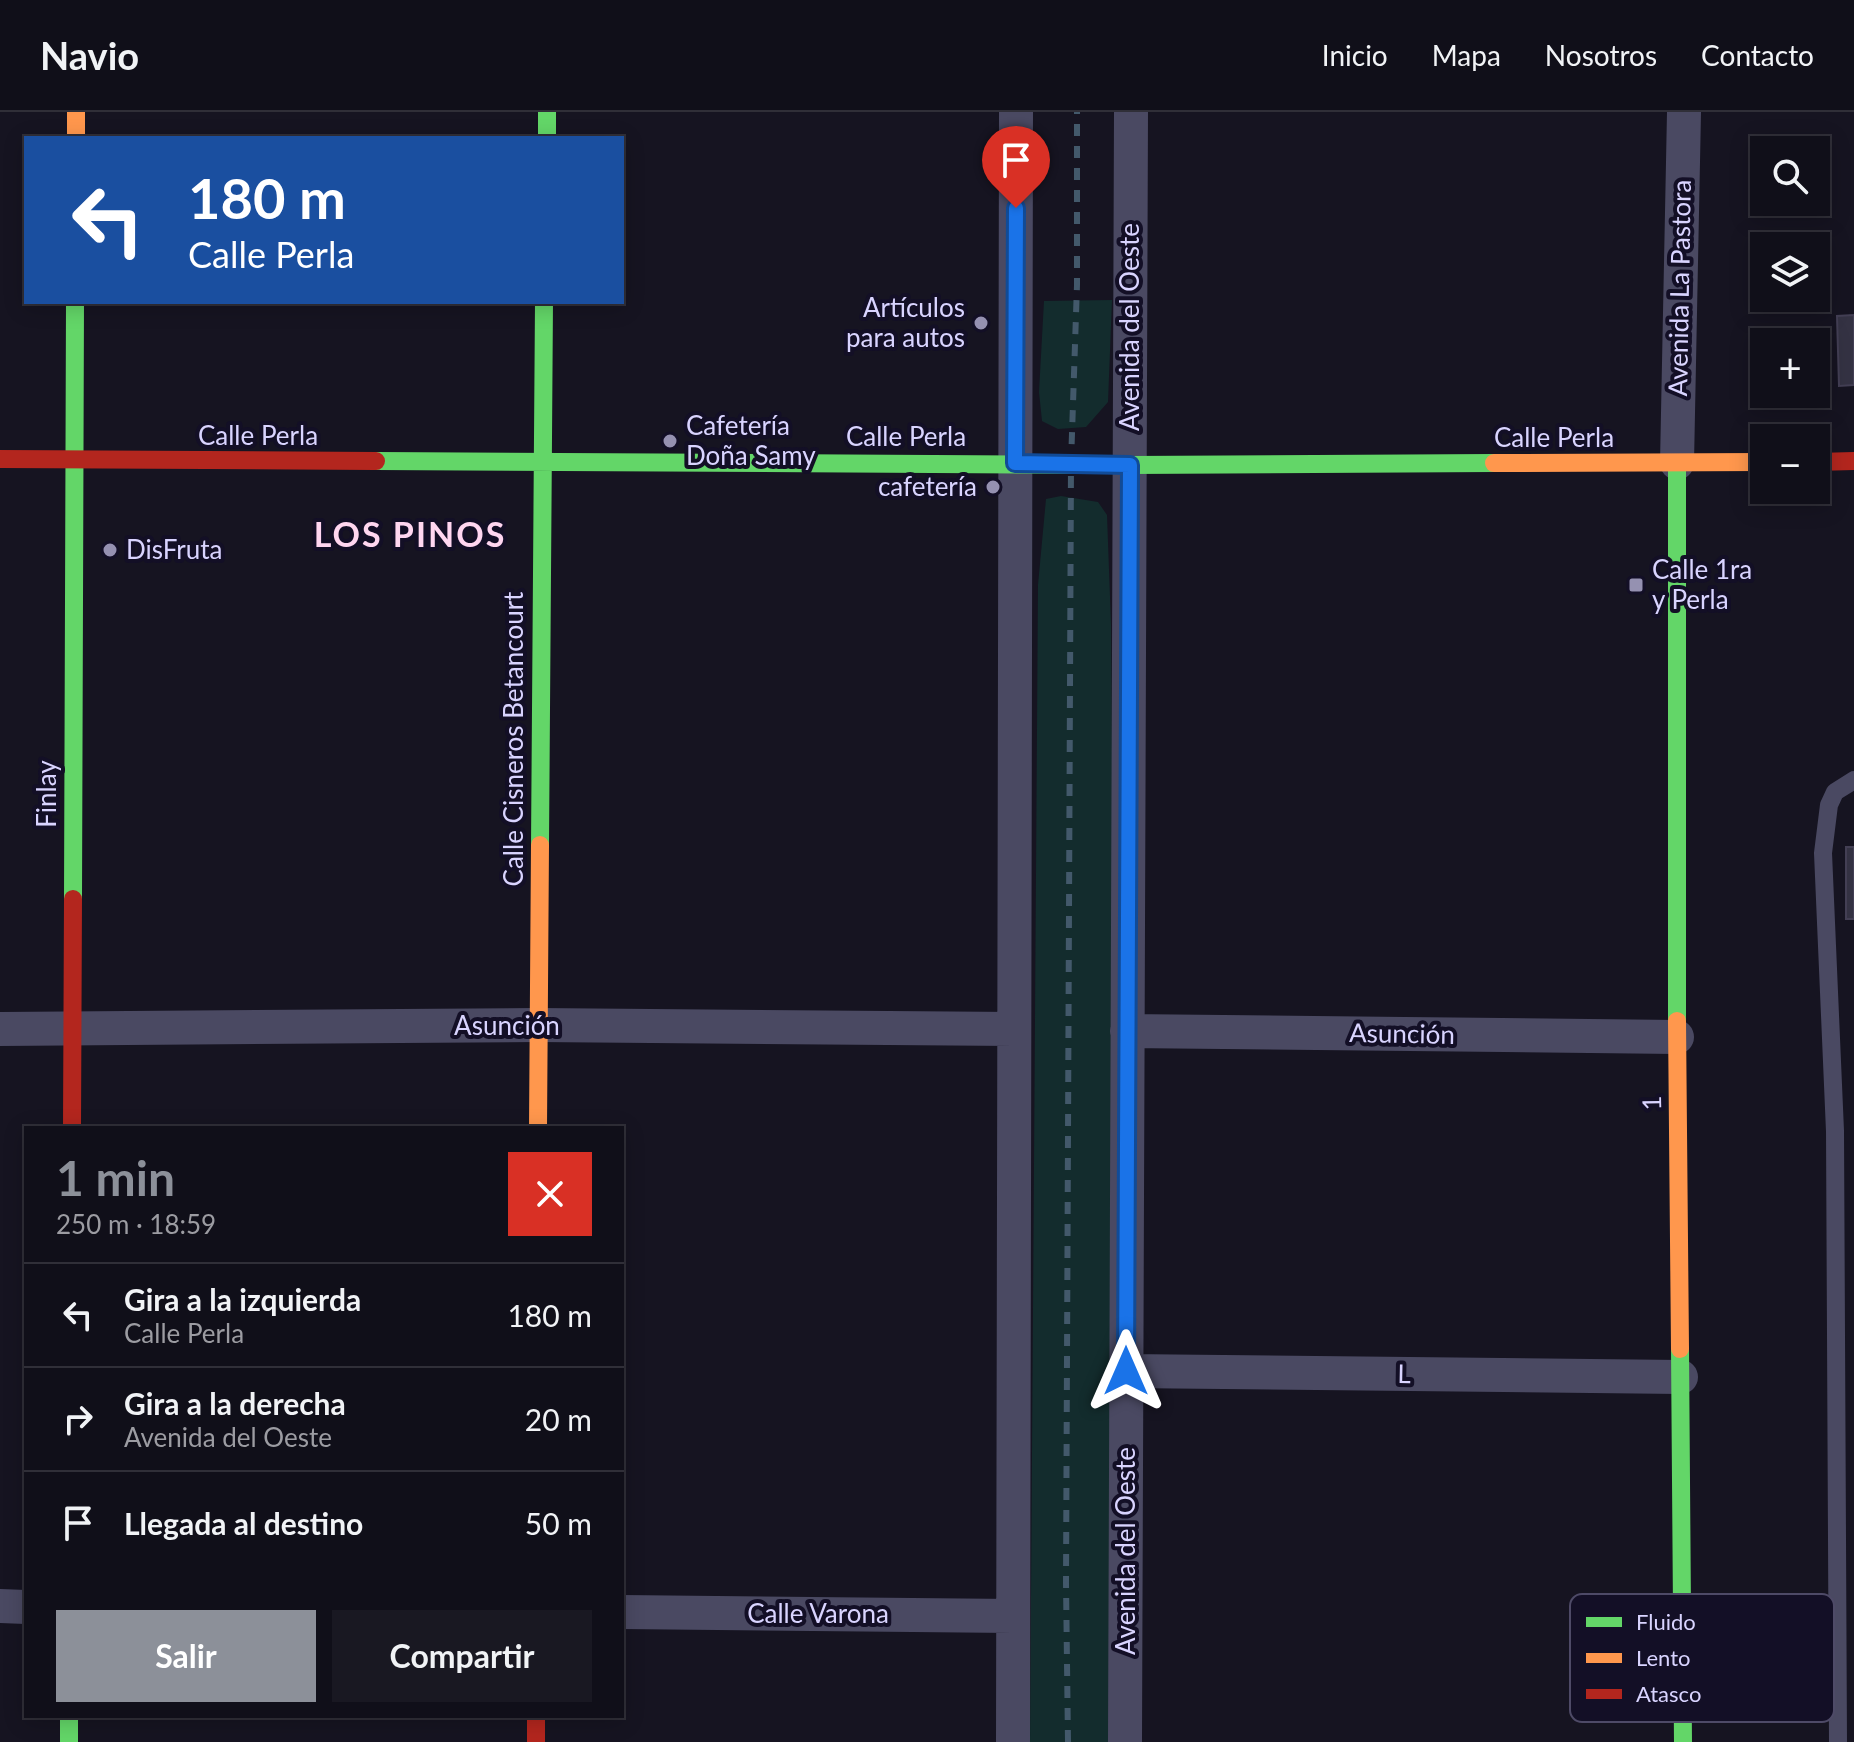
<!DOCTYPE html>
<html lang="es">
<head>
<meta charset="utf-8">
<style>
	:root { --surface:#100f19; --page:#191822; --text:#f1f3f6; --muted:#9c9ca2; --line:#302f38; --accent:#8c9099 }
	body { margin:0; font-family:Lato,sans-serif; background:var(--page); color:var(--text); height:100vh; display:flex; flex-direction:column; font-size:30px; white-space:nowrap }
	* { box-sizing:border-box; margin:0 }
	p { font-size:26px; color:var(--muted) }
	.icon { flex:none; width:44px; height:44px; fill:none; stroke:currentColor; stroke-width:2; stroke-linecap:round; stroke-linejoin:round }
	.map { position:relative; flex:1; overflow:hidden }
	.panel { position:absolute; left:24px; top:1014px; width:600px; height:592px; display:flex; flex-direction:column; background:var(--surface); border-radius:0px; box-shadow:0 4px 20px #0003,0 0 0 2px var(--line) }
	.panel>* { flex:none }
	.top-card { position:absolute; left:24px; top:24px; width:600px; height:168px; border-radius:0px; box-shadow:0 4px 20px #0003,0 0 0 2px var(--line); background:#1a4fa0; color:#fff; overflow:hidden }
	.tools { position:absolute; left:1750px; top:24px; display:grid; gap:16px }
	.tools a { display:grid; place-items:center; width:80px; height:80px; border-radius:0px; background:var(--surface); box-shadow:0 4px 20px #0003,0 0 0 2px var(--line); font-size:40px }
	.pin { position:absolute; display:grid; place-items:center; width:68px; height:68px; color:#fff; margin:-82px -34px; border-radius:50% 50% 50% 0; rotate:-45deg; box-shadow:0 0 8px #0007 }
	.pin .icon { rotate:45deg }
	.me { position:absolute; width:88px; margin:-44px; rotate:0deg; stroke-linejoin:round; filter:drop-shadow(0 0 6px #0008) }
	.turn { display:flex; align-items:center; gap:28px; height:168px; padding:0 32px; font-size:36px }
	.turn .icon { width:104px; height:104px; stroke-width:2.5 }
	.turn b { display:block; font-size:56px; line-height:68px }
	.round { display:grid; place-items:center; flex:none; width:84px; height:84px; border-radius:0px; background:var(--page) }
	.headline { display:flex; align-items:center; justify-content:space-between; height:136px; padding:0 32px }
	h1 { font-size:48px; font-weight:700; line-height:60px; color:var(--accent) }
	.action { display:flex; gap:16px; margin-top:auto; padding:16px 32px }
	.action a { flex:1; height:92px; border-radius:0px; background:var(--accent); color:#fff; font-size:32px; font-weight:700; line-height:92px; text-align:center }
	.action a+a { background:var(--page); color:var(--text) }
	ul { padding:0; list-style:none }
	li { display:flex; align-items:center; gap:24px; height:104px; padding:0 32px; border-top:2px solid var(--line) }
	li div { flex:1 }
	li b { display:block; font-size:30px }
	li em { font-style:normal }
	header { display:flex; align-items:center; gap:48px; box-sizing:border-box; height:112px; padding:0 40px; background:var(--surface); border-bottom:2px solid var(--line) }
	header strong { font-size:38px }
	nav { display:flex; gap:44px; margin-inline-start:auto; font-size:28px }
	.map>svg:first-child { display:block }
	.green { fill:#132c2d }
	.building { fill:#343243; stroke:#433f54; stroke-width:2 }
	.lines { fill:none; stroke-linecap:round; stroke-linejoin:round }
	.lane { stroke:#4a4962; stroke-width:18 }
	.street { stroke:#4a4962; stroke-width:34 }
	.fast { stroke:#63d668; stroke-width:18 }
	.slow { stroke:#ff974d; stroke-width:18 }
	.jam { stroke:#b3261e; stroke-width:18 }
	.rail { stroke:#43596b; stroke-width:6; stroke-dasharray:12 10; stroke-linecap:butt }
	.route-casing { stroke:#114b97; stroke-width:20 }
	.route { stroke:#1a73e8; stroke-width:14 }
	.poi-dot { fill:#9591b1; stroke:#130f26; stroke-width:3 }
	.labels { text-anchor:middle; stroke-width:8; stroke-linejoin:round; paint-order:stroke }
	.street-label { font-size:26px; fill:#d9d4ff; stroke:#130f26 }
	.poi-label { font-size:26px; fill:#d9d4ff; stroke:#130f26; text-anchor:start }
	.district-label { font-size:34px; font-weight:bold; letter-spacing:2px; fill:#ffd6f0; stroke:#130f26 }
	.key { fill:#130f26; stroke:#4e4a67; stroke-width:2 }
	.key-label { font-size:22px; fill:#d9d4ff }
</style>
</head>
<body>
<header>
<strong>Navio</strong>
<nav><a>Inicio</a><a>Mapa</a><a>Nosotros</a><a>Contacto</a></nav>
</header>
<div class="map">
<svg width="1854" height="1630" viewBox="0 0 1854 1630">
	<rect width="100%" height="100%" fill="#161421"/>
	<path class="green" d="M 1112,188 L 1108,290 L 1086,315 L 1058,317 L 1042,309 L 1039,280 L 1044,189 Z
		M 1061,384 L 1098,390 L 1107,403 L 1111,512 L 1120,1630 L 1030,1630 L 1038,473 L 1046,387 Z"/>
	<path class="building" d="M 1854,203 L 1854,273 L 1839,274 L 1837,204 Z
		M 1846,735 L 1854,735 L 1854,807 L 1846,807 Z"/>
	<g class="lines">
		<path class="lane" d="M 1838,1630 L 1835,1019 L 1823,741 L 1829,693 L 1835,680 L 1854,668"/>
		<path class="street" d="M 1677,351 L 1684,0
			M 0,917 L 538,913 L 1014,917
			M 1127,919 L 1677,925
			M 1126,1259 L 1681,1265
			M 0,1494 L 26,1495
			M 622,1500 L 1013,1504
			M 1013,1630 L 1016,0
			M 1125,1630 L 1131,0"/>
		<path class="fast" d="M 547,0 L 547,26
			M 376,349 L 1130,353 L 1494,351
			M 1677,351 L 1677,909
			M 540,733 L 544,190
			M 73,787 L 75,190
			M 1680,1237 L 1683,1630
			M 69,1604 L 69,1630"/>
		<path class="slow" d="M 76,0 L 76,26
			M 1494,351 L 1764,350
			M 1677,909 L 1680,1237
			M 538,1016 L 540,733"/>
		<path class="jam" d="M 0,347 L 376,349
			M 1816,350 L 1854,349
			M 72,1016 L 73,787
			M 536,1604 L 536,1630"/>
		<path class="rail" d="M 1068,1630 L 1066,1471 L 1071,351 L 1077,173 L 1077,0"/>
	</g>
	<g class="lines">
		<g class="route-casing">
			<path id="route" d="M 1016,96 L 1015,351 L 1130,353 L 1126,1259"/>
		</g>
		<use href="#route" class="route"/>
	</g>
	<g class="poi-dot">
		<circle cx="981" cy="211" r="8"/>
		<circle cx="670" cy="329" r="8"/>
		<circle cx="993" cy="375" r="8"/>
		<circle cx="110" cy="438" r="8"/>
		<rect x="1628" y="465" width="16" height="16" rx="4"/>
	</g>
	<g class="labels">
		<g class="street-label">
			<text transform="translate(1680 176) rotate(-89)" y="9">Avenida La Pastora</text>
			<text transform="translate(1130 215) rotate(-90)" y="9">Avenida del Oeste</text>
			<text x="258" y="333">Calle Perla</text>
			<text x="906" y="334">Calle Perla</text>
			<text x="1554" y="335">Calle Perla</text>
			<text transform="translate(514 627) rotate(-90)" y="9">Calle Cisneros Betancourt</text>
			<text transform="translate(47 682) rotate(-90)" y="9">Finlay</text>
			<text x="507" y="923">Asunción</text>
			<text transform="translate(1402 922) rotate(1)" y="9">Asunción</text>
			<text transform="translate(1652 991) rotate(-91)" y="9">1</text>
			<text transform="translate(1404 1262) rotate(1)" y="9">L</text>
			<text transform="translate(1126 1439) rotate(-90)" y="9">Avenida del Oeste</text>
			<text x="818" y="1511">Calle Varona</text>
		</g>
		<g class="poi-label">
			<text x="965" y="205" text-anchor="end">Artículos<tspan x="965" dy="30">para autos</tspan></text>
			<text x="686" y="323">Cafetería<tspan x="686" dy="30">Doña Samy</tspan></text>
			<text x="977" y="384" text-anchor="end">cafetería</text>
			<text x="126" y="447">DisFruta</text>
			<text x="1652" y="467">Calle 1ra<tspan x="1652" dy="30">y Perla</tspan></text>
		</g>
		<g class="district-label">
			<text x="410" y="435">LOS PINOS</text>
		</g>
	</g>
	<rect x="1570" y="1482" width="264" height="128" rx="12" class="key"/>
	<rect x="1586" y="1505" width="36" height="10" fill="#63d668"/>
	<rect x="1586" y="1541" width="36" height="10" fill="#ff974d"/>
	<rect x="1586" y="1577" width="36" height="10" fill="#b3261e"/>
	<g class="key-label">
		<text x="1636" y="1518">Fluido</text>
		<text x="1636" y="1554">Lento</text>
		<text x="1636" y="1590">Atasco</text>
	</g>
</svg>
<div class="tools">
<a><svg class="icon" aria-label="search" viewBox="0 0 24 24"><circle cx="10" cy="10" r="6"/><path d="M15 15l6 6"/></svg></a>
<a><svg class="icon" aria-label="layers" viewBox="0 0 24 24"><path d="M12 4l9 5-9 5-9-5zM3 14l9 5 9-5"/></svg></a>
<a>+</a>
<a>−</a>
</div>
<div class="pin" style="left:1016px;top:96px;background:#d93025"><svg class="icon" aria-label="arrive" viewBox="0 0 24 24"><path d="M6 21V4h12l-3 4 3 4H6"/></svg></div>
<svg class="me" style="left:1126px;top:1259px" viewBox="-20 -20 40 40"><path d="M0-17L14 15 0 8-14 15z" fill="#1a73e8" stroke="#fff" stroke-width="4"/></svg>
<div class="top-card">
<div class="turn"><svg class="icon" aria-label="left" viewBox="0 0 24 24"><path d="M17 20v-9H6M10 6l-5 5 5 5"/></svg><div><b>180 m</b>Calle Perla</div></div>
</div>
<section class="panel">
<div class="headline"><div><h1>1 min</h1><p>250 m · 18:59</p></div><a class="round" style="background:#d93025;color:#fff"><svg class="icon" aria-label="close" viewBox="0 0 24 24"><path d="M6 6l12 12M18 6L6 18"/></svg></a></div>
<ul>
<li><svg class="icon" aria-label="left" viewBox="0 0 24 24"><path d="M17 20v-9H6M10 6l-5 5 5 5"/></svg><div><b>Gira a la izquierda</b><p>Calle Perla</p></div><em>180 m</em></li>
<li><svg class="icon" aria-label="right" viewBox="0 0 24 24"><path d="M7 20v-9h11M14 6l5 5-5 5"/></svg><div><b>Gira a la derecha</b><p>Avenida del Oeste</p></div><em>20 m</em></li>
<li><svg class="icon" aria-label="arrive" viewBox="0 0 24 24"><path d="M6 21V4h12l-3 4 3 4H6"/></svg><div><b>Llegada al destino</b></div><em>50 m</em></li>
</ul>
<div class="action"><a>Salir</a><a>Compartir</a></div>
</section>
</div>
</body>
</html>
